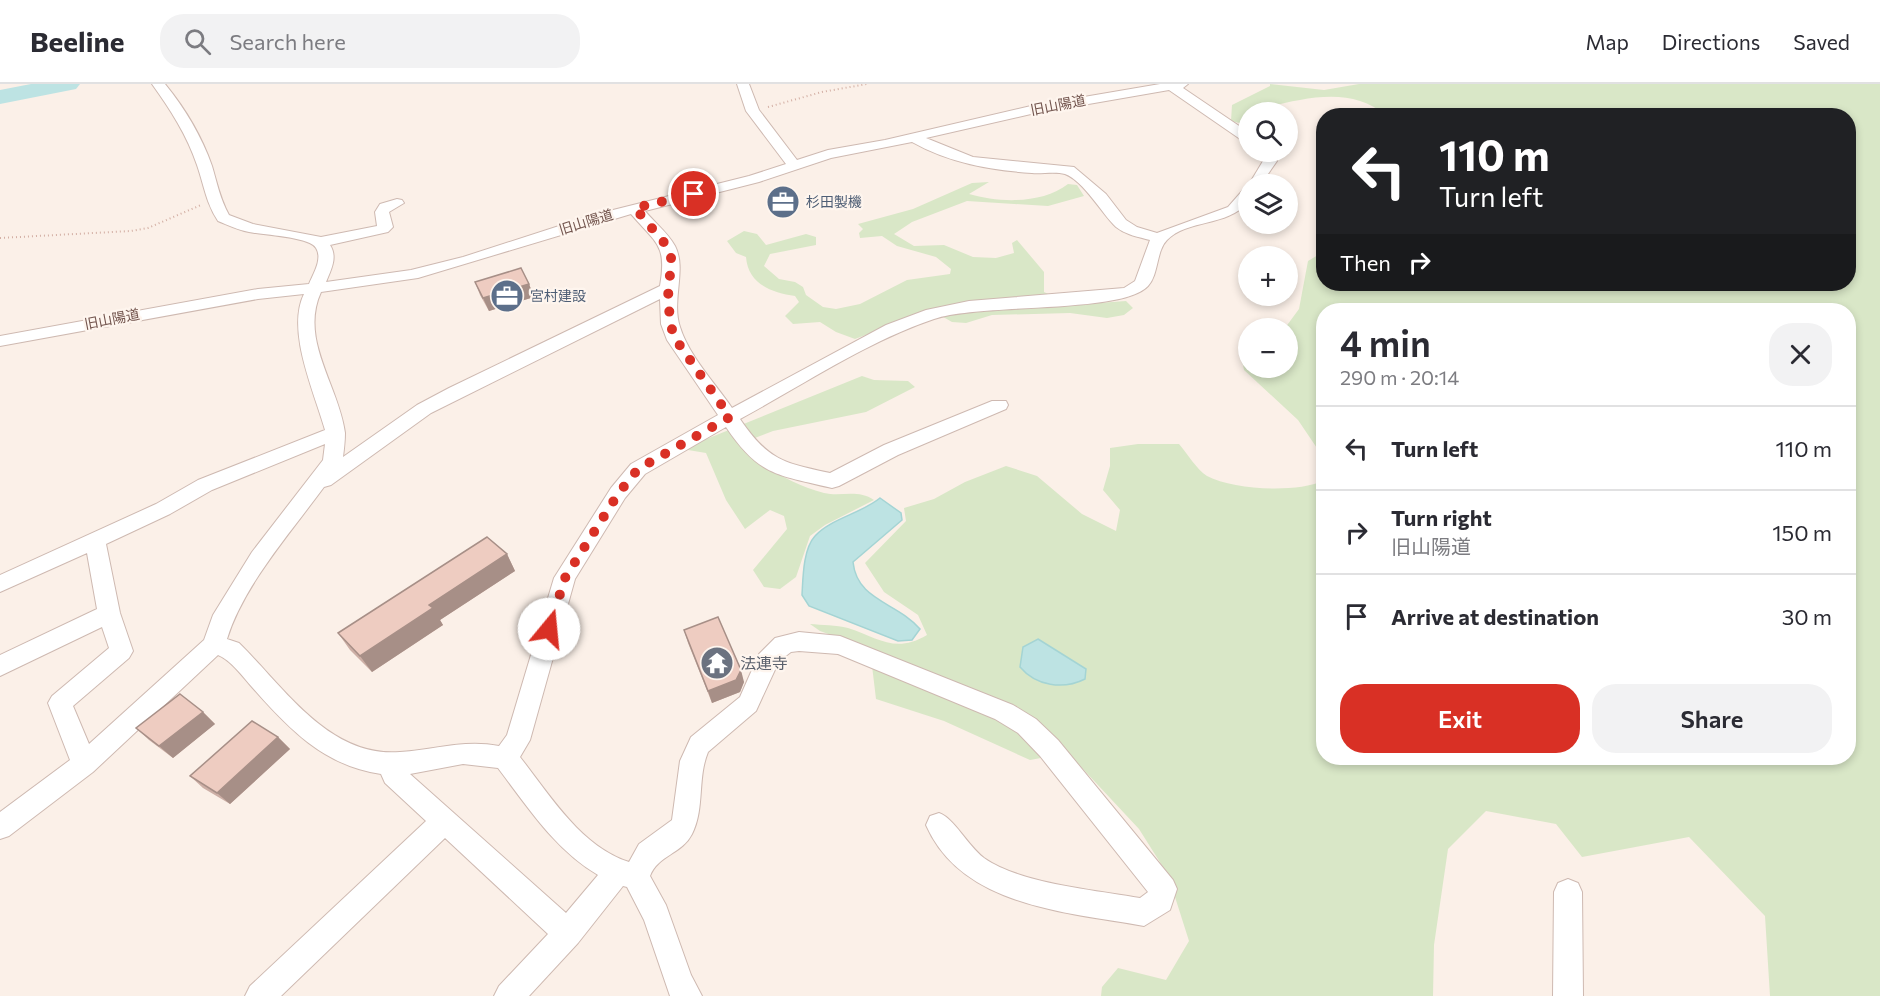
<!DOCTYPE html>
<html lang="en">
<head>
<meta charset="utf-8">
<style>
	:root { --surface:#fff; --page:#f2f2f3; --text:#2b2b33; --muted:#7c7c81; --line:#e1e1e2; --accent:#d93025 }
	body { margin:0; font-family:Commissioner,"Noto Sans JP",sans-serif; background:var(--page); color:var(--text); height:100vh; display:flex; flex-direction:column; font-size:22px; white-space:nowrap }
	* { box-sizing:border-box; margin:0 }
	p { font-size:20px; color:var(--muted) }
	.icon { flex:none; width:33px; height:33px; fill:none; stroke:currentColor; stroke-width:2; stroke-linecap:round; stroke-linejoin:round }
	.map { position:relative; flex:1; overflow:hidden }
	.drawer { position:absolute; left:1316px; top:219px; width:540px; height:462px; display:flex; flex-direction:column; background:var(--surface); border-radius:24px; box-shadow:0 3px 9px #0003 }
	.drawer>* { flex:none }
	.guide { position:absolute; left:1316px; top:24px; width:540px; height:183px; border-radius:24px; box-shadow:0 3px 9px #0003; background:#202124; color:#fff; overflow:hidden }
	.tools { position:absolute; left:1238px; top:18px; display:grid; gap:12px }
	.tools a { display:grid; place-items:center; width:60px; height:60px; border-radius:50%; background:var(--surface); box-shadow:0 3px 9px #0003; font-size:30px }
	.pin { position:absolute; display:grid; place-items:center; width:51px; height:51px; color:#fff; margin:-26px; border:3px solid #fff; border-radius:50%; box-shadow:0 2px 6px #0007 }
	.me { position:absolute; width:66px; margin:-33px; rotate:17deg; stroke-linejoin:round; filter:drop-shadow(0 0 4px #0008) }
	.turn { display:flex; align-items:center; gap:21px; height:126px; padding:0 24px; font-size:27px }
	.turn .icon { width:78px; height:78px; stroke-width:2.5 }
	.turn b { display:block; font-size:42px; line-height:51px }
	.then { display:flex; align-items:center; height:57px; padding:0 24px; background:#0003; gap:12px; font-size:22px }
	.round { display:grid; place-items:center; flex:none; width:63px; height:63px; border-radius:24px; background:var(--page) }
	.overview { display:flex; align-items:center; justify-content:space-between; height:102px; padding:0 24px }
	h1 { font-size:36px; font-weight:600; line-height:45px }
	.action { display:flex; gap:12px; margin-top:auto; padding:12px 24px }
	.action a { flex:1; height:69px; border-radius:24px; background:var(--accent); color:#fff; font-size:24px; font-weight:600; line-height:69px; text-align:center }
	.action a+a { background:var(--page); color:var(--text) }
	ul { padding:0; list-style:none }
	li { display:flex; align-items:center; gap:18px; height:84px; padding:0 24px; border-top:2px solid var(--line) }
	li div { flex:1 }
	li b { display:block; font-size:22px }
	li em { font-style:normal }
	header { display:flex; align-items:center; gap:36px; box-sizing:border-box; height:84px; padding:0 30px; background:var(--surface); border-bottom:2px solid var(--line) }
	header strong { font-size:28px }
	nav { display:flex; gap:33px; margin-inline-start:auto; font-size:21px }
	.search { width:420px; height:54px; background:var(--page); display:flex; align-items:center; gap:15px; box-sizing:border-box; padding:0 21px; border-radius:24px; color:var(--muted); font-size:22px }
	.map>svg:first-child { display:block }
	.green { fill:#d9e7c7 }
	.water { fill:#bde3e3; stroke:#a4d4d4; stroke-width:1.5 }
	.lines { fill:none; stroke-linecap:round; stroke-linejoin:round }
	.river { fill:#bde3e3; fill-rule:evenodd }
	.minor-casing { stroke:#ceb9b1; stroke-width:2 }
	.path { stroke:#d3afa4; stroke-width:2; stroke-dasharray:1 3; stroke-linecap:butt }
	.minor { fill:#fff; fill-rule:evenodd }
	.wall { fill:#cdafa6 }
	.shaded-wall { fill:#a78f87 }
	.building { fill:#eeccc1; stroke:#a78f87; stroke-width:1.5 }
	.route { stroke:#d93025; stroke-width:10; stroke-dasharray:0 18 }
	.labels { text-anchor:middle; stroke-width:4.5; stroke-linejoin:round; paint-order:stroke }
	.far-street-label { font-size:14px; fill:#73554e; stroke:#fef5ee }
	.far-service-label { font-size:14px; fill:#4e5e75; stroke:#fef5ee; text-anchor:start }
	.worship-label { font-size:16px; fill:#5b616d; stroke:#fef5ee; text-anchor:start }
</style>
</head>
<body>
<header>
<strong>Beeline</strong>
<div class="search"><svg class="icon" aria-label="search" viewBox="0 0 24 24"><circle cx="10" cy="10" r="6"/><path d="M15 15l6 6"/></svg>Search here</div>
<nav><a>Map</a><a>Directions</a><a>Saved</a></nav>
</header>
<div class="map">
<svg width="1880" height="912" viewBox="0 0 1880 912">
	<rect width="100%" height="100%" fill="#fbf0e8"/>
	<path class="green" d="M 1270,0 L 1324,6 L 1359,0 L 1880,0 L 1880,912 L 1770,912 L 1765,832 L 1689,753 L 1582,773 L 1556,740 L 1486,727 L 1448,765 L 1434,861 L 1433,912 L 1101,912 L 1102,903 L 1118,884 L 1166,896 L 1189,857 L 1168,791 L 1139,745 L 1068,669 L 1030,676 L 944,637 L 876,615 L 870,565 L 820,547 L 810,540 C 822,541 836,541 848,544 C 879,554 895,570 927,551 L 918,531 L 884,508 L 865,479 L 906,437 L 904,424 L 934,415 L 965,398 L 1006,382 L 1037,392 L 1082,430 L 1116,447 L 1120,426 L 1103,406 L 1110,382 L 1110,364 L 1138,360 L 1179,360 C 1187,369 1197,386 1207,392 C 1234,406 1296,409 1323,397 L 1323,674 L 1848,674 L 1848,226 L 1323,226 L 1323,373 L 1298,336 L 1244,286 L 1240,267 L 1248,263 L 1248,284 L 1287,284 L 1285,244 L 1299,225 L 1308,177 L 1323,168 L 1323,200 L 1848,200 L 1848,32 L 1386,32 C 1353,2 1306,14 1268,23 L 1268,28 L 1248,28 L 1248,41 L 1231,37 L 1232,21 L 1270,2 Z
		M 989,98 L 969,110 C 1000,119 1042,120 1068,100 L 1077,101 L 1084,112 L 1048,122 L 967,117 L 912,138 L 894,150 L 914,162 L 944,161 L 973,173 L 996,174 L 1014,169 L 1012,159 L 1017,156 L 1044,188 L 1044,208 L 1072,221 L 1126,217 L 1133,224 L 1124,231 L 1107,234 L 1070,229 L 992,231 L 966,239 L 952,238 L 931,226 L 855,255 L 836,248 L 820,238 L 793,240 L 785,232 L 799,218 L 795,212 C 772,209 748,200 746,173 L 736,169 L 727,157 L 744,147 L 757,150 L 766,161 L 806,150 L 816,153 L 816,161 L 770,170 L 764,182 L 779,195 L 795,198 L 803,203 L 806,211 L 823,223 L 836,225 L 860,220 L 907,196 L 950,190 L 951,185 L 936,173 L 897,162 L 882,152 L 860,154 L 859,149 L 863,145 L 858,140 L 913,125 L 972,99 Z
		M 862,292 L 874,296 L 908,297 L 915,303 L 866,328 L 773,347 L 747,357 L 749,371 C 772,387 796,402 824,409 C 841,413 858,405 874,416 L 825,441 L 810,452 L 796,493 L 780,505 L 764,503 L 753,486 L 787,445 L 784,432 L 770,426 L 745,445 L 726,416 L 706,369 L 682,365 Z"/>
	<path class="water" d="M 880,414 L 901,429 L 902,436 L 853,478 C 857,517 897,518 920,545 L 912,556 L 898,557 L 809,522 L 802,511 C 803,494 803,465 815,452 C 830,435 862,429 880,414 Z
		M 1038,555 L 1086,585 L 1085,595 C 1063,606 1036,602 1020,583 L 1023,563 Z"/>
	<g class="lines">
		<path class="river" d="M 31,0 L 80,0 L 76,5 L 0,20 L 0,6 Z"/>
		<g class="minor-casing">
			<path id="minor" d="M 152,0 L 165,0 C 184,23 202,53 212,82 C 217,99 220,115 229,131 L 253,140 L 321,153 L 377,142 L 375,128 L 380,120 L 397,115 L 402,116 L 404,119 L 389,128 L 393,143 L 388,148 L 330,161 C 338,173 331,186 326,198 L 411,186 L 463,173 L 593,131 L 749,92 L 786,80 L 746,27 L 737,0 L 749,0 L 759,26 L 797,76 L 828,66 L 885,56 L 1031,22 L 1160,0 L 1188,0 L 1183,4 L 1248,48 L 1248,58 L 1243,57 L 1169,6 L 1031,30 L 926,54 L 973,73 L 1074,83 L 1106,110 L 1126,136 L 1137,143 L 1157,149 L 1228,123 L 1243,106 L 1248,105 L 1248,118 C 1227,143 1188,135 1167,156 C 1156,167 1159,190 1148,202 C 1123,230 980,219 934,235 C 866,258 803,301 740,335 C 768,376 783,379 830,389 L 884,361 L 992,317 L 1006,317 L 1008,321 L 1006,325 L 898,371 L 839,402 L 832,404 C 777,391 759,392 726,343 L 645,390 L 625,414 L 575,495 L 530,656 L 520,673 C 549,710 581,763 629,778 L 639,760 L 672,736 L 680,677 L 691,653 L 740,613 L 759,570 L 775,554 L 799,548 L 840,552 L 1013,621 L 1036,635 L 1058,656 L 1173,796 L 1177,805 L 1170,826 L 1144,842 C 1067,828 962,823 926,741 L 930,732 L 939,729 C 955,735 967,761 984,774 C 1021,800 1096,806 1140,814 L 1148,808 L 1040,672 L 1018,649 L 995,635 L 838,570 L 799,567 L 791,568 L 779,577 L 756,627 L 708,668 C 697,695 705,724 692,750 C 682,770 658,771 650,792 L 666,821 L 691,891 L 702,912 L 670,912 L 644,836 L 627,803 L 623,802 L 578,859 L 529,912 L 494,912 L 499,902 L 548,850 L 445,754 L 281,912 L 245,912 L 250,902 L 426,737 L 385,699 L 381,690 C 324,682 288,644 252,603 C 243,593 231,576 218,571 L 93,688 L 9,752 L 0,755 L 0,728 L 70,676 L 48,619 L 52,612 L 109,564 L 102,543 L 0,592 L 0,571 L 97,525 L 87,469 L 0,508 L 0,491 L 156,420 L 198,396 L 325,346 C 314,307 286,247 304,210 L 258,215 L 0,262 L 0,252 L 258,205 L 309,200 C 313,190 323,175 316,164 C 310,153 263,151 249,148 C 238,146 228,141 218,137 C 206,119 204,101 197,81 C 187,51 170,25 152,0 ZM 912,58 C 949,79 990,86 1032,89 C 1042,90 1055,87 1065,90 C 1084,97 1102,130 1116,143 C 1126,151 1139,153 1150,156 L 1135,197 L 1124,204 L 969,217 L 926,226 L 886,241 L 732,324 C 715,299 689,272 680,243 C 671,217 687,185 675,162 C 668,149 654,138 645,127 L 759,98 L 831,74 ZM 631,130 C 657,160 667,161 660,202 L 449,304 L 417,321 L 343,373 C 344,365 345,357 345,349 C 339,302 299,256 321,208 L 418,194 ZM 660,215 L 661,240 L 667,256 L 718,331 L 631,380 L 611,404 L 554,494 L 507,651 L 499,662 C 464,655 434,666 400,668 C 329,674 284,603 239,559 L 227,555 C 243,502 291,448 324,403 L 331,401 L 431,329 ZM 325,360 L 323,376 L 252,468 L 213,531 L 204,556 L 89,660 L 73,622 L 129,574 L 133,567 L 120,529 L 106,460 L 170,430 L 212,406 ZM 463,680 L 498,684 C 527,722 555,766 598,791 L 566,829 L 410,690 Z
				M 1257,68 L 1271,68 L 1277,77 L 1261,100 L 1248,102 L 1263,77 Z
				M 1568,795 L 1578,799 L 1582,808 L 1583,912 L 1553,912 L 1554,808 L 1558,799 Z"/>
		</g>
		<path class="path" d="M 768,23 L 822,8 L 867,0
			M 0,154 L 131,147 L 148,144 L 201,121"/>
		<use href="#minor" class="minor"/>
	</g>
	<path class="wall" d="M 475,198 L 529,200 L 534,213 L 489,227 L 480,211 Z
		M 507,470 L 515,487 L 440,536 L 443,541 L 372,588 L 350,566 L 338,549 Z
		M 684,546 L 744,598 L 740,608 L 712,619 L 688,559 Z
		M 203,628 L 215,640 L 173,674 L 149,656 L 136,644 Z
		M 278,653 L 290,665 L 230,720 L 203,704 L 190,692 Z"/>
	<path class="shaded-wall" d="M 529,200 L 534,213 L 489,227 L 483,214 Z
		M 507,470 L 515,487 L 440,536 L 443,541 L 372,588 L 360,572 L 429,521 Z
		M 741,586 L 744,598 L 740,608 L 712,619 L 708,607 Z
		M 203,628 L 215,640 L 173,674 L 159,662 Z
		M 278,653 L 290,665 L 230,720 L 217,709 Z"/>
	<path class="building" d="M 521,184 L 529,200 L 483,214 L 475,198 Z
		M 487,453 L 507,470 L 429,521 L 433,524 L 360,572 L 338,549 Z
		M 718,533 L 741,586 L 736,596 L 708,607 L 684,546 Z
		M 180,610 L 203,628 L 159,662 L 136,644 Z
		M 252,637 L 278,653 L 217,709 L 190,692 Z"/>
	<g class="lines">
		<path class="route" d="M 549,545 L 565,494 L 618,410 L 638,385 L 730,333 L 676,256 L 670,240 L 668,205 L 672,177 L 667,162 L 635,124 L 694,110"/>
	</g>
	<defs>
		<g id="office-disc" transform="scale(1.725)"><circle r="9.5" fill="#5c6f8a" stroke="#fef5ee"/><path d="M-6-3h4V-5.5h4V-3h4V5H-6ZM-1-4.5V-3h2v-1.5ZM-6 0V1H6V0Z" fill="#fff"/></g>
		<g id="temple-disc" transform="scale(1.725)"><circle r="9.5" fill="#6b7280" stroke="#fef5ee"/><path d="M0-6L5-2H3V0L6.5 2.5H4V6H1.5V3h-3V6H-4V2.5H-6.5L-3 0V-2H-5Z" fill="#fff"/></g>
	</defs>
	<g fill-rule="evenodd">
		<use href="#office-disc" x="783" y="118"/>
		<use href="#office-disc" x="507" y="212"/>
		<use href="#temple-disc" x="717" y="579"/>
	</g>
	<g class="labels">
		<g class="far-street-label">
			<text transform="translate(1058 21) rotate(-11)" y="5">旧山陽道</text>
			<text transform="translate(586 138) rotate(-17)" y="5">旧山陽道</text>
			<text transform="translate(112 235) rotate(-11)" y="5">旧山陽道</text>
		</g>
		<g class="far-service-label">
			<text x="806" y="123">杉田製機</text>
			<text x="530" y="217">宮村建設</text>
		</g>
		<g class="worship-label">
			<text x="740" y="585">法連寺</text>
		</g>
	</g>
</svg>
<div class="tools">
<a><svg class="icon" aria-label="search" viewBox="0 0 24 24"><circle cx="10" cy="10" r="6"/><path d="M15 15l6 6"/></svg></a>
<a><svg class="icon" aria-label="layers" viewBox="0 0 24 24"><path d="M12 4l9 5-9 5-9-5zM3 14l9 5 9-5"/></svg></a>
<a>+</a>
<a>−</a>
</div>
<div class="pin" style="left:694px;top:110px;background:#d93025"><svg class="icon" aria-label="arrive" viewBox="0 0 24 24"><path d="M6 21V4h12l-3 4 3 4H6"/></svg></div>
<svg class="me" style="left:549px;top:545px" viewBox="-20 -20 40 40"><circle r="19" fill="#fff"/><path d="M0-13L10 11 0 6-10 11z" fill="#d93025"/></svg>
<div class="guide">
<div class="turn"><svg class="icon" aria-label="left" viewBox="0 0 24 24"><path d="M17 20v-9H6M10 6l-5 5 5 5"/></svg><div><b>110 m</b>Turn left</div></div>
<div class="then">Then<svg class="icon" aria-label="right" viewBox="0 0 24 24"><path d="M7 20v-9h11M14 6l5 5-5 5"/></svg></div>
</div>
<section class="drawer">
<div class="overview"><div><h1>4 min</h1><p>290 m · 20:14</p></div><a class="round"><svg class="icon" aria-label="close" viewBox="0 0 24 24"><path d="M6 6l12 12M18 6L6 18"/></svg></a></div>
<ul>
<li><svg class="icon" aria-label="left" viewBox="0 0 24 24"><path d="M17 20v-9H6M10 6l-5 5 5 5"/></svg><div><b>Turn left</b></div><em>110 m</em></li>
<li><svg class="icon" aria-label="right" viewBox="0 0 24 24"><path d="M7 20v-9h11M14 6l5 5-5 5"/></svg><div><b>Turn right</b><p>旧山陽道</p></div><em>150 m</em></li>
<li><svg class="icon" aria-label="arrive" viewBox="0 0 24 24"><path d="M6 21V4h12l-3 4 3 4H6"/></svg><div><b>Arrive at destination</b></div><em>30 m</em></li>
</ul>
<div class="action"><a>Exit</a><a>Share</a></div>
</section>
</div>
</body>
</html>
